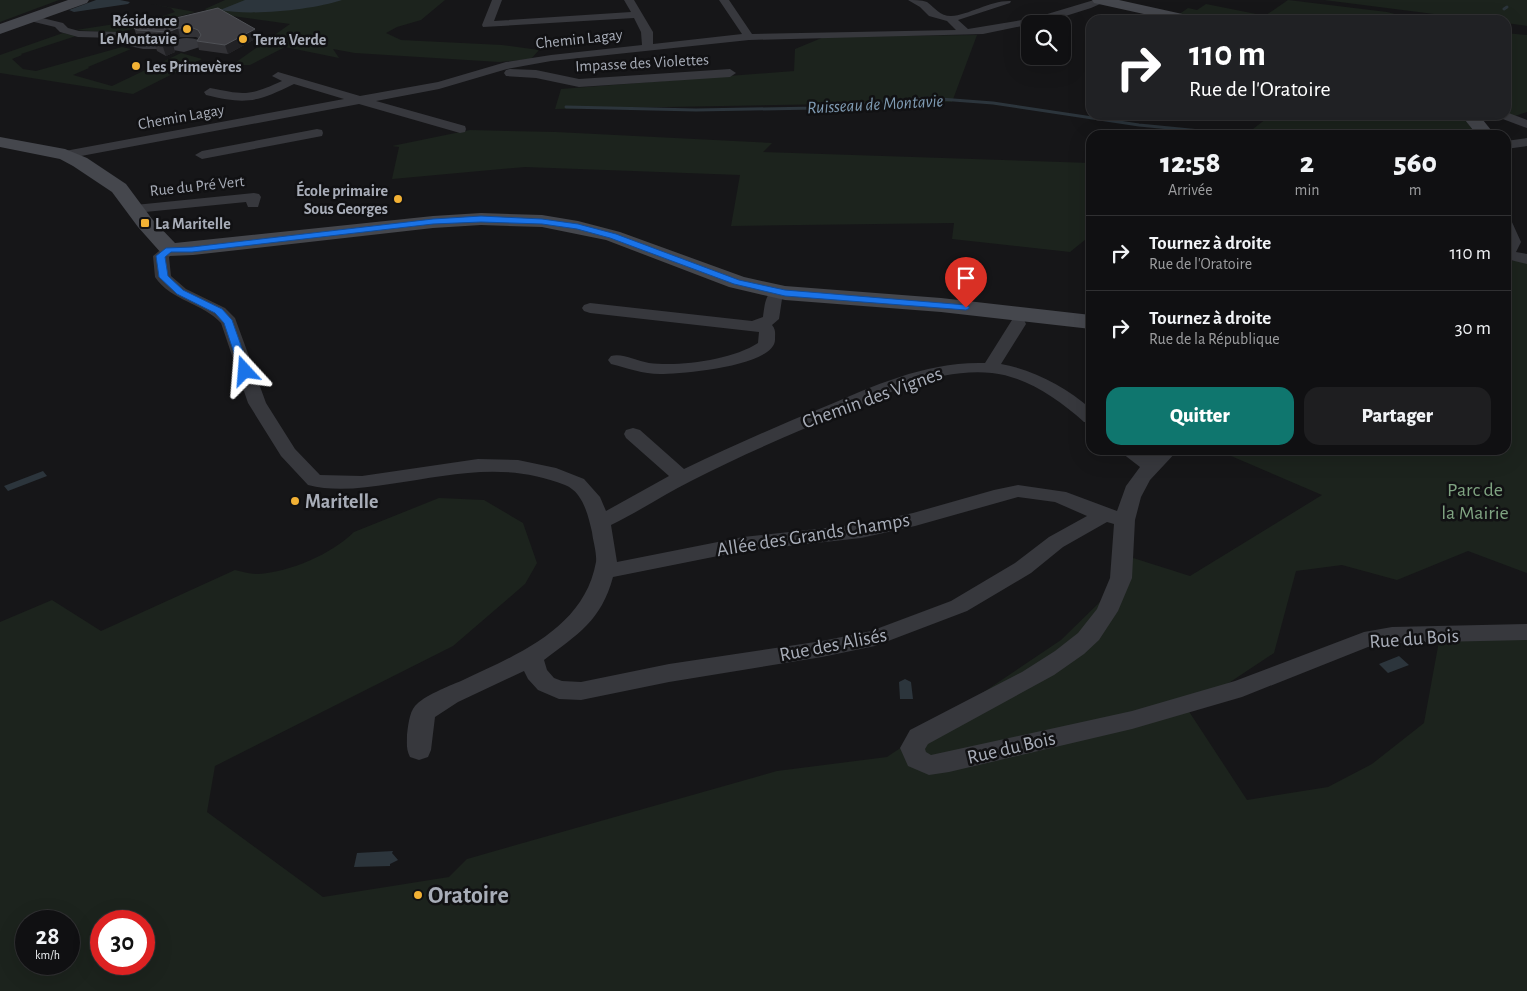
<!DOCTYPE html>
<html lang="fr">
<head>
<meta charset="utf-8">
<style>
	:root { --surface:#101012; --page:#1e1e20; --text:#f1f3f6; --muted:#9c9d9f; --line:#303032; --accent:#0f766e }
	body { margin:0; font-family:"Alegreya Sans",sans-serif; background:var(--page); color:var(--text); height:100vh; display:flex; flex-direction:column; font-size:19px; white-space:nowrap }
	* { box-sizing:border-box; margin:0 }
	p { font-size:16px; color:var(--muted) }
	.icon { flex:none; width:28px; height:28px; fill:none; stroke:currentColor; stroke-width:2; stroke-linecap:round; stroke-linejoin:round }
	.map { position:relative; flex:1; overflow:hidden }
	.side { position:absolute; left:1086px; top:130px; width:425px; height:325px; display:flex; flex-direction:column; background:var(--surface); border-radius:15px; box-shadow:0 5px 20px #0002,0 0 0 1px var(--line) }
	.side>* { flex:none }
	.hud { position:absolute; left:1086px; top:15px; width:425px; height:105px; border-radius:15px; box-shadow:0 5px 20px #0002,0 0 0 1px var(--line); background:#202124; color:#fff; overflow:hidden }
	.fabs { position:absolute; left:1021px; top:15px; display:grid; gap:10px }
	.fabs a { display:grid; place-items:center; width:50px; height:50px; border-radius:10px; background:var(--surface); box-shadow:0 5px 20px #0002,0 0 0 1px var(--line); font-size:25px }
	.speed { position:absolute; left:15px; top:910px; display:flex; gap:10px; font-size:25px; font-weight:700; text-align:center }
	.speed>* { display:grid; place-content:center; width:65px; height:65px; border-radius:50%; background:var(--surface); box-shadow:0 5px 20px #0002,0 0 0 1px var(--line); line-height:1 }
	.speed small { font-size:12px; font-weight:400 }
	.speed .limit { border:8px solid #d22; background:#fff; color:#111 }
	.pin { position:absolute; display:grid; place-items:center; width:42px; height:42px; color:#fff; margin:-51px -21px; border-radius:50% 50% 50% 0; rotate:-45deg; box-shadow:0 0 5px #0007 }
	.pin .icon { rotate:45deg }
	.me { position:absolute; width:55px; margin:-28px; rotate:341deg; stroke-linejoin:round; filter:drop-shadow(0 0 4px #0008) }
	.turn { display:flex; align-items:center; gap:18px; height:105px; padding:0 20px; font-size:22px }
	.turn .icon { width:65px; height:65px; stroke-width:2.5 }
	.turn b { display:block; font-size:35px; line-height:42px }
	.eta { display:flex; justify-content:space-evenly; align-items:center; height:85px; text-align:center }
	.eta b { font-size:30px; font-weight:800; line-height:35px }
	.button { display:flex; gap:10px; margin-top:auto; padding:10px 20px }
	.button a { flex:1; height:58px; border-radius:15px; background:var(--accent); color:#fff; font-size:20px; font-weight:800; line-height:58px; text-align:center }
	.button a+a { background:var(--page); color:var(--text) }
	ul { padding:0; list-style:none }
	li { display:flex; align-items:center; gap:15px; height:75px; padding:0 20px; border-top:1px solid var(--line) }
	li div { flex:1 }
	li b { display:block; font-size:19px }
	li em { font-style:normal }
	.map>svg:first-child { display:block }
	.green { fill:#1c231d; fill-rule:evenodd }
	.water { fill:#2c353c }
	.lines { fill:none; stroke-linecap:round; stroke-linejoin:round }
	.stream { stroke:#2c353c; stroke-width:3 }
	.street { fill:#37383d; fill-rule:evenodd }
	.secondary { fill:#45474d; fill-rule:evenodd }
	.wall { fill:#323236 }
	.shaded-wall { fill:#212124 }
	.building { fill:#3f3f44; stroke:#4f5156 }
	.route { fill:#1a73e8; stroke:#114b97 }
	.poi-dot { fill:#f2b134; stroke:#111113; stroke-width:2 }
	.labels { text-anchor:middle; stroke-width:5; stroke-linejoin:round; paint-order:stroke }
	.far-poi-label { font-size:16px; font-weight:bold; fill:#a8adb8; stroke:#111113; text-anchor:start }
	.far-street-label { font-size:16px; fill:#a8adb8; stroke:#111113 }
	.far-water-label { font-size:18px; font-style:italic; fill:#7f9bb3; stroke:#111113 }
	.street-label { font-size:20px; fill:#a8adb8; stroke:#111113 }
	.park-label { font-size:20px; fill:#7fa381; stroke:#111113 }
	.poi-label { font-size:20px; font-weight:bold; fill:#a8adb8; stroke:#111113; text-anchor:start }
	.near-poi-label { font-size:24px; font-weight:bold; fill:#a8adb8; stroke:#111113; text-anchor:start }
</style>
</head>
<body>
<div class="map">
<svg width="1527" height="991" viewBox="0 0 1527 991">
	<rect width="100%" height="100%" fill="#161618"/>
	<path class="green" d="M 0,0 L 59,0 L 0,22 Z
		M 225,0 L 445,0 L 421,20 L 397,27 L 386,33 L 401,40 L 502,45 L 539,50 L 531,59 L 499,62 L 355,53 L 333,49 L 339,58 L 285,47 L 250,65 L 232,65 L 290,24 L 210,13 L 205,9 Z
		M 1288,0 L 1387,12 L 1418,20 L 1259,20 Z
		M 1324,0 L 1527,0 L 1527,26 L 1506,23 L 1506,20 L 1481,20 Z
		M 151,4 L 195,12 L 118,33 L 76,30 L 160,17 L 175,12 L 171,8 Z
		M 1206,4 L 1256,14 C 1239,27 1199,19 1178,15 L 1188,8 L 1197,10 Z
		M 63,33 L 76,36 L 21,54 L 22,55 L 12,59 L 23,69 L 36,71 L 122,47 L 131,49 L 88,67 L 89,68 L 73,75 L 112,86 L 181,53 L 202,59 L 133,94 L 0,73 L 0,55 Z
		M 1506,33 L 1527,35 L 1527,112 L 1515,116 L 1506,113 Z
		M 977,35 L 952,102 L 555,109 L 561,89 L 794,71 L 795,49 L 824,37 Z
		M 1271,115 L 1459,115 L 1468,123 L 1476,135 L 1260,135 L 1253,129 Z
		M 470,130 L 556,132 L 772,143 L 763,152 L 1091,163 L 1091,235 L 1070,252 L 952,239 L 954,223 L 731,226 L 740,175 L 525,167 L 392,179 L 399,147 L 392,146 Z
		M 1519,260 L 1527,262 L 1527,573 L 1468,551 L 1397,580 L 1342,565 L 1296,571 L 1274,653 L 1188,710 L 1247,800 L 1328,787 L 1372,764 L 1424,723 L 1439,641 L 1527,639 L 1527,991 L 0,991 L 0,622 L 52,600 L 101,631 L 235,570 C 242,572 251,574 258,574 C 290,572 332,554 354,532 L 439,498 L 484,500 L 523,523 L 537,563 L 525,584 L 453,646 L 215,766 L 207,812 L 323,897 L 449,877 L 467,859 L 777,771 L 887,757 L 1061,640 L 1101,601 L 1130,557 L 1190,576 L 1322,495 L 1217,450 L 1506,450 L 1506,262 ZM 26,921 L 69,921 L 69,964 L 26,964 ZM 101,921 L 144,921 L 144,964 L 101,964 Z"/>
	<path class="water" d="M 96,0 L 120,0 L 130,2 L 128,4 L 74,12 L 69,10 Z
		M 245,0 L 342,0 C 312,10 251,16 220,10 Z
		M 43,471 L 47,476 L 8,491 L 4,486 Z
		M 1399,656 L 1409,665 L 1388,673 L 1379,664 Z
		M 905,679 L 911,682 L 913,699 L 900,699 L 899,682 Z
		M 393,851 L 392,853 L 398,860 L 390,864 L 390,866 L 354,867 L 357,853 Z"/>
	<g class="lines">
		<path class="stream" d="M 1504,9 L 1507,7
			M 566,107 L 696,110 L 816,108 L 927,98 L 993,103 L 1139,125 L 1241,135"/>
		<path class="street" d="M 492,0 L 502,0 L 494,21 L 631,12 L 624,0 L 634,0 L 653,32 L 653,44 L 742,34 L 719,0 L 729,0 L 752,34 L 956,30 L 947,21 L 929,16 L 920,7 L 908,0 C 914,0 921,0 927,2 C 935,8 940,16 951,16 C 969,15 991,0 1011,1 L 1010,3 L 958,20 L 968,29 L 1034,18 L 1094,0 L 1109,0 L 1091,8 L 1056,19 L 983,34 L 749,40 L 551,61 L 507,69 L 439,89 L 376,101 L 465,126 L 466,129 L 465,132 L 460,133 L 359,104 L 65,159 L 58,155 L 65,151 L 344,99 L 294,84 C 257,102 247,105 206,95 L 204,92 L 210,88 C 245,95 249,96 282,81 L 272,76 L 278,72 L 360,96 L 438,82 L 506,62 L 551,55 L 642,45 L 641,32 L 634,18 L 483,27 L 482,25 Z
			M 30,15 L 63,23 L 68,28 L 79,31 L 118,32 L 137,41 L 171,43 C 179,37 189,37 199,40 L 202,45 L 200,47 L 184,52 L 168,49 L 143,49 L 125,45 L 115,38 L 78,37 L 60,32 L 55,27 L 26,20 L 25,18 L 26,16 Z
			M 510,69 L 536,70 L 579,79 L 730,69 L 736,73 L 730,77 L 579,87 L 536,78 L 506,76 L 504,73 L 506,70 Z
			M 1506,112 L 1527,120 L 1527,128 L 1500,118 L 1498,115 L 1506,115 Z
			M 317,129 L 322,130 L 323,133 L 322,136 L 202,159 L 195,155 L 202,151 Z
			M 1527,138 L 1527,146 L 1506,149 L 1506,141 Z
			M 254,193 L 259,194 L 261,197 L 258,207 L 248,207 L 246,202 L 135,213 L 130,212 L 128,209 L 130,206 L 135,205 Z
			M 1506,219 L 1511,220 L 1521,242 L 1516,252 L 1527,254 L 1527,264 L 1506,259 Z
			M 169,245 L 174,247 L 177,250 L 169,257 L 171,276 L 186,289 L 225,308 L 235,318 L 266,403 L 295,449 L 320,475 L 362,476 L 478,459 L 518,460 L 556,468 L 584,479 L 600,497 L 606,511 L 669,476 L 626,438 L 624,434 L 626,430 L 633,428 L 640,430 L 684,469 C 730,447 777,426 824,407 C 875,385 928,361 985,363 L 1012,320 L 1024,320 L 1026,324 L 1001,364 C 1034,370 1066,387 1091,409 L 1091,423 L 1084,422 C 1058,399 1027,377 992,373 C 941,368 892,391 846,411 C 794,433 741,455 691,481 C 663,495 638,512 611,525 L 617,562 L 743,537 L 861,524 L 913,513 L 994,490 L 1018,485 L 1066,492 L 1117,511 L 1126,486 L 1140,467 L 1118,450 L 1141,450 L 1150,456 L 1157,450 L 1178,450 L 1150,480 L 1141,497 L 1135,520 L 1132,578 L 1118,611 L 1099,640 L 1084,654 L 1054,675 L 928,744 L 925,749 L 926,752 L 931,755 L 1132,711 L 1235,681 L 1364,632 L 1392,627 L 1527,624 L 1527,640 L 1392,643 L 1368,647 L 1242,697 L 1132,729 L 949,772 L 929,775 L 908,766 L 900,748 L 910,730 L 1022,672 L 1055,651 L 1078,633 L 1097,609 L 1110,578 L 1114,524 L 1107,522 L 1063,547 L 1031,573 L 967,611 L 875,646 L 822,657 L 669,682 L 581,700 L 559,699 L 538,690 L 528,679 L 524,671 L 458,702 L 435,717 L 431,750 L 428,757 L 419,760 L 410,757 C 406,749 407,744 407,735 C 408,727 409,713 415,706 C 423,696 449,686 461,681 C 516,655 584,629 596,562 C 597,553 593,541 592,532 C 588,515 583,492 565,485 C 504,461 452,475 390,484 C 364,488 334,492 308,485 L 281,456 L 248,403 L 221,323 C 203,303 171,301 155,277 L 153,256 L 164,247 ZM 1018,497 L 1055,502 L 1087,516 L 1049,537 L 1015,563 L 951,601 L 871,631 L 822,641 L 669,664 L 581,682 L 562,681 L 554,678 L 547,670 L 544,660 C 578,634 601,621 613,577 L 743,551 L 861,538 L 915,526 Z
			M 779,287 L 785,289 L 787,292 L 782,299 L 779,319 L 772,325 C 776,330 775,333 775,339 C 776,366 681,374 660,374 C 643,374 627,368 611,364 L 608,360 L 611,356 C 623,353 636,361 649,363 C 679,367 732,360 758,343 L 759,332 L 590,313 L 584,311 L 582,308 L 584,305 L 590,303 L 752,321 L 763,317 C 765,304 765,291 779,287 Z"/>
		<path class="secondary" d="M 68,0 L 89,0 L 87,3 L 0,34 L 0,24 Z
			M 1092,0 L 1119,0 L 1196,17 L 1198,20 L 1171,20 L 1094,3 Z
			M 1461,115 L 1479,115 L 1495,135 L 1477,135 Z
			M 0,137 L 65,149 L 87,158 L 126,184 L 152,219 L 175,243 L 433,216 L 481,213 L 542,215 L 578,221 L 620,232 L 744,277 L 785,286 L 941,298 L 1091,315 L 1091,329 L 941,312 L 785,300 L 729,287 L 606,240 L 542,227 L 481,225 L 433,228 L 193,255 L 169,256 L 162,254 L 138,227 L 112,192 L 73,166 L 60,159 L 0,147 Z"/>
	</g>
	<path class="wall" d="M 218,8 L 257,38 L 228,54 L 199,50 L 197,41 L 198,38 L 196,37 L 180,37 L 172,41 L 175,52 L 166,56 L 157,51 L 154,40 L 140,39 L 137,37 L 134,28 Z"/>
	<path class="shaded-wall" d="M 178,28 L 180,37 L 172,41 L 175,52 L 166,56 L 161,41 L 169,37 L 168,32 Z
		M 255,29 L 257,38 L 228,54 L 225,45 Z"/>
	<path class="building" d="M 218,8 L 255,29 L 225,45 L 197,41 L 201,35 L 198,30 L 193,28 L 178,28 L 168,32 L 137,30 L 134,28 Z
		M 153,35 L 163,35 L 171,37 L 161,41 Z"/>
	<path class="route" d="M 481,216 L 542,219 L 578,224 L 616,234 L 739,280 L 785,290 L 966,305 L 970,308 L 966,310 L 785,296 L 734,284 L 610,238 L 577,229 L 542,224 L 481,222 L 433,224 L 192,252 L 171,252 L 165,257 L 168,276 L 183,290 L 222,309 L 232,320 L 250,371 L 245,374 L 240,371 L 224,323 L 215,313 L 177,294 L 159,277 L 156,256 L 166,248 L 192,247 L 433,219 Z"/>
	<g class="poi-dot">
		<circle cx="187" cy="29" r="5"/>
		<circle cx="243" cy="39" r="5"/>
		<circle cx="136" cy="66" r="5"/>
		<circle cx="398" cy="199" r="5"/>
		<rect x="140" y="218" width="10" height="10" rx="2.5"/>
		<circle cx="295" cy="501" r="5"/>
		<circle cx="418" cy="895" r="5"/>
	</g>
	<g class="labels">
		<g class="far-poi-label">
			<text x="177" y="26" text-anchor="end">Résidence<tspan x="177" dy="18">Le Montavie</tspan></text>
			<text x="253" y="45">Terra Verde</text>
			<text x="146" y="72">Les Primevères</text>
			<text x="388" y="196" text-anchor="end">École primaire<tspan x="388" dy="18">Sous Georges</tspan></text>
			<text x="155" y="229">La Maritelle</text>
		</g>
		<g class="far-street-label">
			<text transform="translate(579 38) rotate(-6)" y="6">Chemin Lagay</text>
			<text transform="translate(642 62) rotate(-3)" y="6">Impasse des Violettes</text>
			<text transform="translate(181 116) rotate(-10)" y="6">Chemin Lagay</text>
			<text transform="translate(197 185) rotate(-6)" y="6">Rue du Pré Vert</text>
		</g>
		<g class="far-water-label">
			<text transform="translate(875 104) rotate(-3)" y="6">Ruisseau de Montavie</text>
		</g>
		<g class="street-label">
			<text transform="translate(872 397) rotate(-20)" y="7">Chemin des Vignes</text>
			<text transform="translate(813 534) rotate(-9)" y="7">Allée des Grands Champs</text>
			<text transform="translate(1414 638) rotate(-4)" y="7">Rue du Bois</text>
			<text transform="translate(833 644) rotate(-11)" y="7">Rue des Alisés</text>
			<text transform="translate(1011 747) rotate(-13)" y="7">Rue du Bois</text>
		</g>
		<g class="park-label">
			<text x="1475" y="496">Parc de<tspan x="1475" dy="23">la Mairie</tspan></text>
		</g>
		<g class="poi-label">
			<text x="305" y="508">Maritelle</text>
		</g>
		<g class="near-poi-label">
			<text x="428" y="903">Oratoire</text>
		</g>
	</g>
</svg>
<div class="fabs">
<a><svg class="icon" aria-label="search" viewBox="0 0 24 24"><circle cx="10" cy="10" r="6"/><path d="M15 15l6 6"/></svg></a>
</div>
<div class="speed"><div>28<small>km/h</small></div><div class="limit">30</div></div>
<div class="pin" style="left:966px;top:308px;background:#d93025"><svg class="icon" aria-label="arrive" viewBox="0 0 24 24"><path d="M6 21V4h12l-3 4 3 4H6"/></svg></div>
<svg class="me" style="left:245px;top:371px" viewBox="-20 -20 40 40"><path d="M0-17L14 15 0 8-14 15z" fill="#1a73e8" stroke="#fff" stroke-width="4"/></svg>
<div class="hud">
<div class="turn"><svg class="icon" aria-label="right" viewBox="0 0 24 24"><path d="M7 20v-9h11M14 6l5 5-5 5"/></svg><div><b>110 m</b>Rue de l'Oratoire</div></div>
</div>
<section class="side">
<div class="eta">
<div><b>12:58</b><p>Arrivée</p></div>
<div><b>2</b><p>min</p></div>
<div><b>560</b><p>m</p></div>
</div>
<ul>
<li><svg class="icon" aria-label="right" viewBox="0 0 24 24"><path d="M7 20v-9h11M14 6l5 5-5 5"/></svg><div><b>Tournez à droite</b><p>Rue de l'Oratoire</p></div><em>110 m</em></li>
<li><svg class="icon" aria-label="right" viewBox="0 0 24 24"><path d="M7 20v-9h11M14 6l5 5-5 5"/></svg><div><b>Tournez à droite</b><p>Rue de la République</p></div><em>30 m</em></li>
</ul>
<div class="button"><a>Quitter</a><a>Partager</a></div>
</section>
</div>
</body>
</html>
